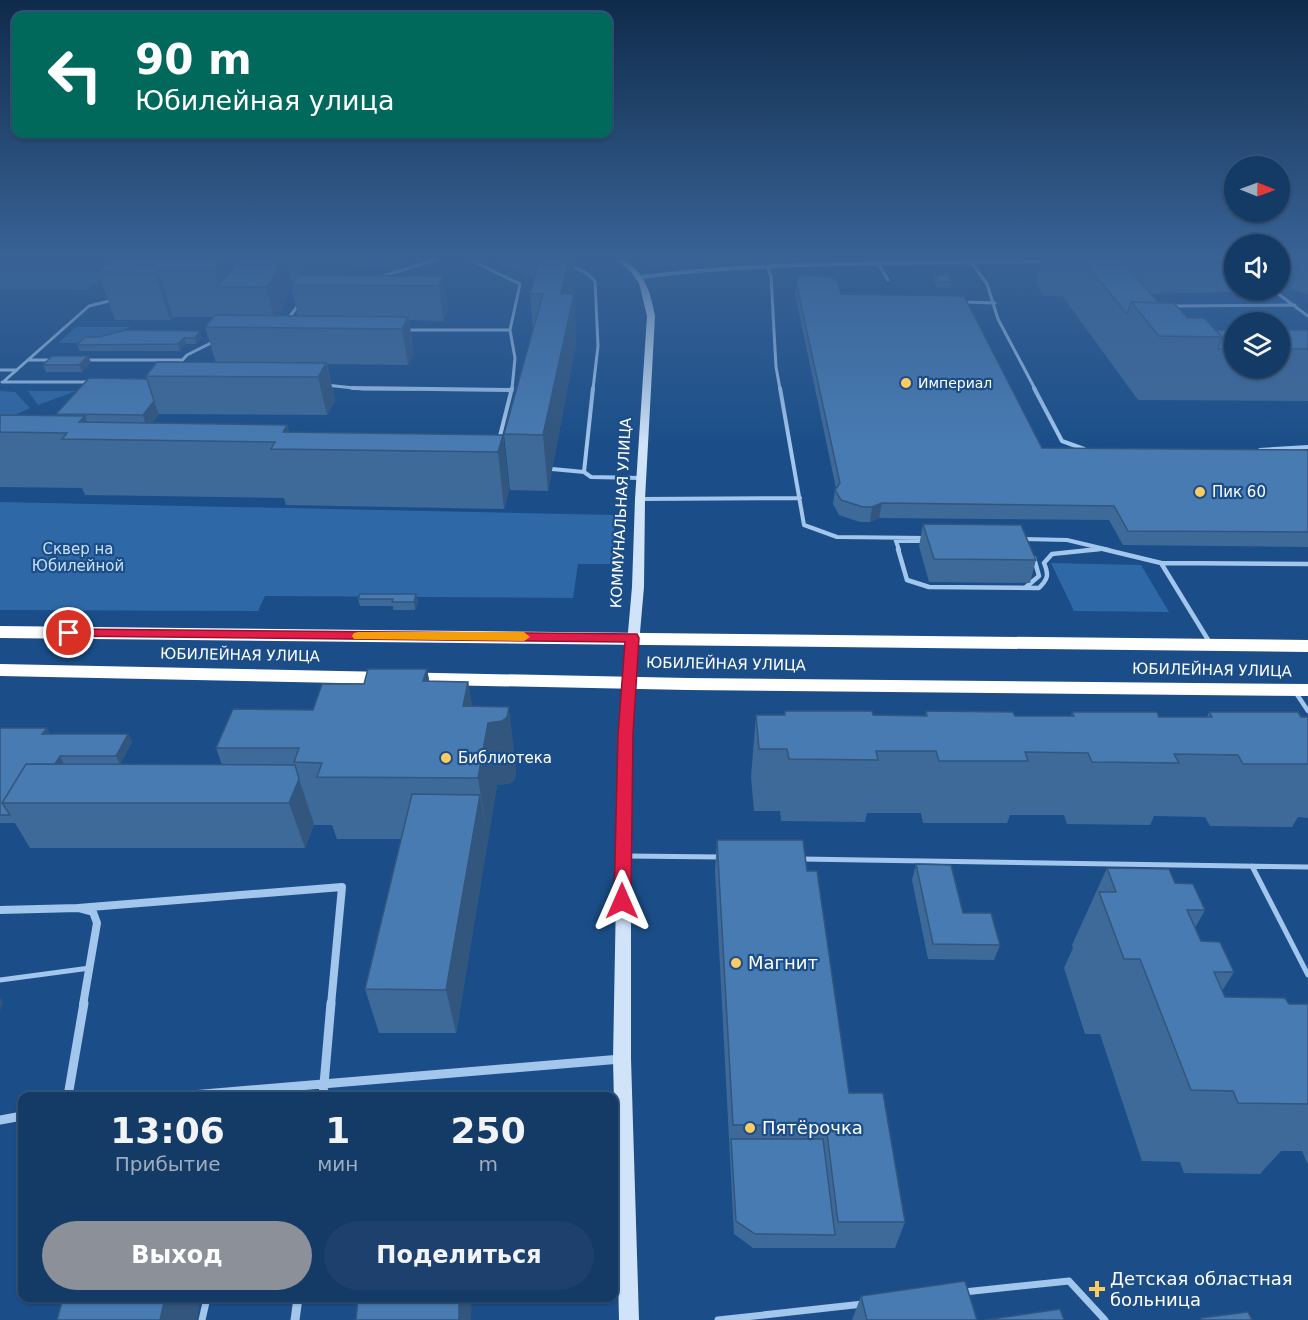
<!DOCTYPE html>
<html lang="ru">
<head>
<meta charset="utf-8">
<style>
	:root { --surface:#143a66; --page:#1d416c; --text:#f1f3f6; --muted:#9dadbf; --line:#33547a; --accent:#8c9099 }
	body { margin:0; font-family:"DejaVu Sans",sans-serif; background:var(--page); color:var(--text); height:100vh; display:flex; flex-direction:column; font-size:22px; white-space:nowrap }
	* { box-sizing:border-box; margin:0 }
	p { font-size:20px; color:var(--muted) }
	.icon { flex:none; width:33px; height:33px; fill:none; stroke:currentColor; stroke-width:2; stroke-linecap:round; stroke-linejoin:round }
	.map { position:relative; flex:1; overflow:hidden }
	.panel { position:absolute; left:18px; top:1092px; width:600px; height:210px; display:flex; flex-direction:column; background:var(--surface); border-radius:12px; box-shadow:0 2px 4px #0004,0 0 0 2px var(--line) }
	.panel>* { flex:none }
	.banner { position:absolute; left:12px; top:12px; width:600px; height:126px; border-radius:12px; box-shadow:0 2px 4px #0004,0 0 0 2px var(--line); background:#00695c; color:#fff; overflow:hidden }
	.needle { width:39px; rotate:91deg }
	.fabs { position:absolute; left:1224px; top:156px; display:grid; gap:12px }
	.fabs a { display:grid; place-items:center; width:66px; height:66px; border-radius:50%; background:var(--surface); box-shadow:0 2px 4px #0004,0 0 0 2px var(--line); font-size:30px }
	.pin { position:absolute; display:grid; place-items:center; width:51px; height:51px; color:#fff; margin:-26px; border:3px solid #fff; border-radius:50%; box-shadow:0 2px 6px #0007 }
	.me { position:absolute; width:66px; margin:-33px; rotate:0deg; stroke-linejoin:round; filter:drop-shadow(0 0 4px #0008) }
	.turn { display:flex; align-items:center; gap:21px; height:126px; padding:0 24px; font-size:27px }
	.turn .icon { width:78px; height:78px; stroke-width:2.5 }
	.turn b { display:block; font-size:42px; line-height:51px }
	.eta { display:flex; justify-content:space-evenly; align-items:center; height:102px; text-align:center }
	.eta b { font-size:36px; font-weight:800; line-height:42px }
	.button { display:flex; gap:12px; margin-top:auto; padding:12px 24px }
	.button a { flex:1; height:69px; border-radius:36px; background:var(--accent); color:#fff; font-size:24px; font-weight:800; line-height:69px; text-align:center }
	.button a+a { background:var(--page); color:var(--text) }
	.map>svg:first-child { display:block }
	.green { fill:#2e68a6 }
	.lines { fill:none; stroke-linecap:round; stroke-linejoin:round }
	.lane-far4 { stroke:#a3c6ec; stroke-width:3 }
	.lane-far3 { stroke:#a3c6ec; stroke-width:4 }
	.lane-far2 { stroke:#a3c6ec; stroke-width:4.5 }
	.lane-far1 { stroke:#a3c6ec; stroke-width:5 }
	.lane { stroke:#a3c6ec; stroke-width:7 }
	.street-far2 { stroke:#a3c6ec; stroke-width:4 }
	.street-far1 { stroke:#a3c6ec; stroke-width:8 }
	.street { stroke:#a3c6ec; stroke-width:9 }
	.secondary { fill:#d0e3f9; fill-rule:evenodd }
	.highway { fill:#fff; fill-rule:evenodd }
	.wall { fill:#3e6a99; fill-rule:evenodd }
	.shaded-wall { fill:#32567d }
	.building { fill:#487bb2; stroke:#32567d; stroke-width:1.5 }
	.route { fill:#e11d48; stroke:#92132f; stroke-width:1.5 }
	.slow { fill:#f59e0b }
	.poi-dot { fill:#fecb60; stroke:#1b4e88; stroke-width:2 }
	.labels { text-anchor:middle; stroke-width:4.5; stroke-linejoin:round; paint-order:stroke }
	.far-poi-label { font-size:14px; fill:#fff; stroke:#1b4e88; text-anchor:start }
	.poi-label { font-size:15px; fill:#fff; stroke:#1b4e88; text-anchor:start }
	.street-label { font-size:15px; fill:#fff; stroke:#1b4e88 }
	.park-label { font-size:15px; fill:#c8e0f9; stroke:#1b4e88 }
	.near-poi-label { font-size:18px; fill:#fff; stroke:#1b4e88; text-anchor:start }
</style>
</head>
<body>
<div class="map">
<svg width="1308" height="1320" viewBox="0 0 1308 1320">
	<rect width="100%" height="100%" fill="#1b4e88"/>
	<path class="green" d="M 641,260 L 790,260 L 796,262 L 657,267 Z
		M 0,272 L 105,272 L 105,274 L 87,290 L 0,289 Z
		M 76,327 L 131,327 L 83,343 L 58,343 Z
		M 0,391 L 15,392 L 30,408 L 0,422 Z
		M 28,391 L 76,391 L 38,405 Z
		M 0,502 L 615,515 L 612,564 L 578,564 L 573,598 L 265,596 L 258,611 L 0,610 Z
		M 1051,563 L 1141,565 L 1169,612 L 1074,611 Z"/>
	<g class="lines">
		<path class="lane-far4" d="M 470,260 L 520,284 L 510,330 L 515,358 L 512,389
			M 971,262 L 987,284 L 998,319 L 1035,389
			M 879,265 L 888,280
			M 571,266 L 585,272 L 595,281 L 598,346 L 593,389
			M 767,267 L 771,276 L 776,367 L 780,389
			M 380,277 L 435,260
			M 1273,290 L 1308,316
			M 964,302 L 995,303
			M 1172,306 L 1295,305
			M 287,320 L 300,303
			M 405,330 L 510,330
			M 29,360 L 54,360
			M 86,360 L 182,360
			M 176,367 L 187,355 L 213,342
			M 0,370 L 17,370
			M 2,382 L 90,382
			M 3,382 L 89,306 L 113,300
			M 326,385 L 363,389 L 416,389"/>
		<path class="lane-far3" d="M 352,388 L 512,390
			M 780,388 L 804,525 L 837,537 L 925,538
			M 1034,388 L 1062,441 L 1084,449
			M 499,440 L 512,388
			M 1260,450 L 1308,447
			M 552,469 L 584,472 L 591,477 L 640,478
			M 584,472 L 593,388
			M 640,499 L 800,498
			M 895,538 L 899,550
			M 1023,539 L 1067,540 L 1109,550
			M 896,541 L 924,541
			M 1087,550 L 1100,549"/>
		<path class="lane-far2" d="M 898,549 L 907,580 L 929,587 L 1039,588 C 1048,579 1049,575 1044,563 L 1052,554 L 1100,549
			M 1103,549 L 1161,563 L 1210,643
			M 1161,563 L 1308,564
			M 1026,587 L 1039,576 L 1034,558
			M 1296,693 L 1308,711"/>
		<path class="lane-far1" d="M 627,856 L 720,857
			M 801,859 L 1308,867
			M 1252,866 L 1308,975
			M 0,980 L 90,968"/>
		<path class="lane" d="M 964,1292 L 1069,1281 L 1105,1320
			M 202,1320 L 207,1298
			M 718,1320 L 863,1304"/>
		<path class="street-far2" d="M 641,277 C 775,260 913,264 1048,261"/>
		<path class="street-far1" d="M 78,908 L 342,887 L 331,1005
			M 0,910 L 78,908 L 93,912 L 97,923 L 83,1005"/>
		<path class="street" d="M 68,1096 L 84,1003
			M 180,1096 L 621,1059
			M 323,1096 L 331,1003
			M 0,1120 L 22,1116
			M 295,1320 L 298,1298"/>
		<path class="secondary" d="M 616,260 L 624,260 C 645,273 651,293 655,316 L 645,499 L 644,587 L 631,734 L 631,1059 L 639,1320 L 619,1320 L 613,1059 L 619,734 L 632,587 L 635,499 L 647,316 L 639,283 L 631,272 Z"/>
		<path class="highway" d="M 0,626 L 1308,640 L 1308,652 L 0,638 Z
			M 0,664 L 688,678 L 1308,684 L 1308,696 L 688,690 L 0,676 Z"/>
	</g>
	<path class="wall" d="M 112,260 L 226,260 L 230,272 L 232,269 L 235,260 L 412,260 L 380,270 L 371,265 L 337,275 L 443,276 L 448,310 L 443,321 L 409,320 L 414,353 L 408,365 L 327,364 L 335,401 L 327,415 L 159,414 L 152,423 L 287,425 L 289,432 L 503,435 L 509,490 L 504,509 L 286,505 L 284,498 L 85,495 L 82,488 L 0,487 L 0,415 L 56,415 L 56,414 L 147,379 L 146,376 L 216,363 L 205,327 L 213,317 L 173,317 L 170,320 L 115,320 L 98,272 ZM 292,284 L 291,285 L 298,316 L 279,316 L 282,311 L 289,287 L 288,285 Z
		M 494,260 L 573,260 L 575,282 L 572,294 L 574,294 L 576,343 L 548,491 L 510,490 L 504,434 L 533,330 L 530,294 L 534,278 Z
		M 1041,260 L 1234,260 L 1235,290 L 1234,292 L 1151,294 L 1159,303 L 1187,318 L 1216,330 L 1234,330 L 1234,368 L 1280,368 L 1280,330 L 1308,330 L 1308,401 L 1138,400 L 1063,297 L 1064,296 L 1044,296 L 1036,282 Z
		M 1303,260 L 1308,260 L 1308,294 L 1290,290 Z
		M 935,275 L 952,282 L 951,288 L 937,288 L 934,280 Z
		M 796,282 L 841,294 L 1042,448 L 1308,450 L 1308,547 L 1123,545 L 1109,520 L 879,518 L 870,522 L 860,522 L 839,515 L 833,504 L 835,490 L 836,488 L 795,294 Z
		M 85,337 L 202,337 L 196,344 L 186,344 L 180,351 L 80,351 L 77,345 Z
		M 91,362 L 82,372 L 46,372 L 43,365 Z
		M 923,524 L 1036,560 L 1030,583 L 929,582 L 919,546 Z
		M 416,594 L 418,601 L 415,610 L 393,610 L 393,606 L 360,606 L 358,599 Z
		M 427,669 L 429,681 L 468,682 L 472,706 L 516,768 L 515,779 L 511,783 L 497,785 L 456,1033 L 379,1033 L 365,989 L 401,839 L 337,839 L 332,825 L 314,825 L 314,824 L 305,848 L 30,848 L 15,823 L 0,823 L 0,728 L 47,728 L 50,734 L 128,734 L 132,742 L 120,764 L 222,765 L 216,748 L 313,710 L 364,684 Z
		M 785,711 L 873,715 L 925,716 L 926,711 L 1015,716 L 1071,716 L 1072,712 L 1159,717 L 1207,717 L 1209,712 L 1301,717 L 1308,717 L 1308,818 L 1298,817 L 1292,827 L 1210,826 L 1205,817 L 1154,816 L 1150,825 L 1067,824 L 1064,815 L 1010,815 L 1007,823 L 923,823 L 921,813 L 867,813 L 865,822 L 781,821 L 780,811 L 754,811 L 751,777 L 756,715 L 784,715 Z
		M 717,840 L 807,871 L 849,1093 L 905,1222 L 895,1248 L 753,1248 L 734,1234 L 715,871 Z
		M 916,864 L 963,913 L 1000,945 L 994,960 L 928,959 L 912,880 Z
		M 1107,868 L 1175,883 L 1205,910 L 1195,928 L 1201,941 L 1234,972 L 1222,991 L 1225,997 L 1289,1004 L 1308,1004 L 1308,1165 L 1302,1151 L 1281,1151 L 1260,1174 L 1184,1173 L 1180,1162 L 1142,1161 L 1100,1034 L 1085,1034 L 1064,968 L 1073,948 L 1072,945 Z
		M 861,1296 L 977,1320 L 852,1320 Z"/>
	<path class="shaded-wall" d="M 224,260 L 226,260 L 233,287 L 220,287 L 215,270 Z
		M 279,260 L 288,260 L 293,283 L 288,285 L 289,287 L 282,311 L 275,321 L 266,287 Z
		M 296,260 L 370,260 L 371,265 L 302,285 Z
		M 379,260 L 412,260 L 380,270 Z
		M 568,260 L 573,260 L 575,282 L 566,333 L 574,294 L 576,343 L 548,491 L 543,435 L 561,294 Z
		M 158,270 L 173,317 L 170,320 L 155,273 Z
		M 443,276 L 448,310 L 443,321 L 439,286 Z
		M 408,317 L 414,353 L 408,365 L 402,329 Z
		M 200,331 L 202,337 L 196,344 L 195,338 Z
		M 184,338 L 186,344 L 180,351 L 178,344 Z
		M 88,356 L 91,362 L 82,372 L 79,365 Z
		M 326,363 L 335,401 L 327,415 L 318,377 Z
		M 154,401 L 159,414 L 147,429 L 143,415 Z
		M 85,416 L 94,440 L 79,422 Z
		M 287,425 L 293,450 L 283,432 Z
		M 503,435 L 509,490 L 504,509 L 498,452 Z
		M 882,503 L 879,518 L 870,522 L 872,507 Z
		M 416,594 L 418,601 L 415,610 L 414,602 Z
		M 427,669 L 439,731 L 423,681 Z
		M 468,682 L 478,743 L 463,706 Z
		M 509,707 L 516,768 L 515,779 L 511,783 L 497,785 L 488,840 L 478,778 L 488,723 Z
		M 47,728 L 51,736 L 42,734 Z
		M 128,734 L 132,742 L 120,764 L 116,756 Z
		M 60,756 L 64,764 L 33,803 Z
		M 299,779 L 314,824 L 305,848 L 289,803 Z
		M 480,795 L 488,840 L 456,1033 L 446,990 Z
		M 0,998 L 3,1002 L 0,1011 Z
		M 165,1298 L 201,1298 L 197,1320 L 160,1320 Z
		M 459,1298 L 472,1298 L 471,1320 L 459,1320 Z"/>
	<path class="building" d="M 112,260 L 224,260 L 215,270 L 158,270 L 155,273 L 98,272 Z
		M 235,260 L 279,260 L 274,277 L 266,287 L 217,287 L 232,269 Z
		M 539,260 L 568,260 L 561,294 L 574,294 L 543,435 L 504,434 L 543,294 L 530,294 Z
		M 1083,260 L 1121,260 L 1159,303 L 1131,302 L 1127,314 Z
		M 299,275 L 443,276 L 439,286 L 291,285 Z
		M 807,275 L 831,277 L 838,282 L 841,294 L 964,296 L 1042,448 L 1308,450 L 1308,532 L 1128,531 L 1114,506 L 882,503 L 872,507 L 863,507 L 841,500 L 835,490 L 840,483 L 796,282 L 798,277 Z
		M 935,275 L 948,275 L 952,282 L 938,282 Z
		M 1131,302 L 1174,303 L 1187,318 L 1204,318 L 1222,337 L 1159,336 Z
		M 215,315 L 408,317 L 402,329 L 205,327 Z
		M 125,330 L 200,331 L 195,338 L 184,338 L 178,344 L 77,345 L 85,337 L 99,337 Z
		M 1216,330 L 1234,330 L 1234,349 L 1218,349 L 1222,337 Z
		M 1280,330 L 1308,330 L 1308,349 L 1280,349 Z
		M 52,356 L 88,356 L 79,365 L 43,365 Z
		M 157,362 L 326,363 L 318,377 L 146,376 Z
		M 89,378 L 147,379 L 154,401 L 143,415 L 56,414 Z
		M 0,415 L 85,416 L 79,422 L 287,425 L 283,432 L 503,435 L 498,452 L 271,449 L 275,442 L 62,439 L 67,433 L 0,432 Z
		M 923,524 L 1021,525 L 1036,560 L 934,559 Z
		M 360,594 L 416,594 L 414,602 L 392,602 L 393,599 L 358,599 Z
		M 368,669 L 427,669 L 423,681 L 468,682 L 463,706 L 509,707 L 507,717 L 502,721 L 488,723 L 478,778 L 317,777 L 322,763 L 294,762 L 299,748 L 216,748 L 233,709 L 313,710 L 322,684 L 364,684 Z
		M 785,711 L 872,711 L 873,715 L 927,716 L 926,711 L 1013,712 L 1015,716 L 1074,716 L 1072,712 L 1157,712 L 1159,717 L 1212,717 L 1209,712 L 1298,712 L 1301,717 L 1308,717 L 1308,764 L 1243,764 L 1238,755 L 1174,754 L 1179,763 L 1092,762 L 1088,753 L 1025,752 L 1028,761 L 939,761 L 936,751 L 876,751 L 878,760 L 789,759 L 787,749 L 759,749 L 756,715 L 785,715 Z
		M 0,728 L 47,728 L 42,734 L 128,734 L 116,756 L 60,756 L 55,764 L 26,764 L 2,803 L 10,815 L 0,815 Z
		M 26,764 L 295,765 L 299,779 L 289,803 L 2,803 Z
		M 412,794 L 480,795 L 446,990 L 365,989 Z
		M 717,840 L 803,840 L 807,871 L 817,871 L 849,1093 L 883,1093 L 905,1222 L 838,1222 L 826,1125 L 733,1125 Z
		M 916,864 L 951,865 L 963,913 L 991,913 L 1000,945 L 933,944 Z
		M 1107,868 L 1169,869 L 1175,883 L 1193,884 L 1205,910 L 1187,910 L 1201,941 L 1220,942 L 1234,972 L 1214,972 L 1225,997 L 1285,998 L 1289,1004 L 1308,1004 L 1308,1104 L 1238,1103 L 1233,1091 L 1191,1090 L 1140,959 L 1124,959 L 1099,892 L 1116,892 Z
		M 464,1092 L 464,1096 L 426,1096 Z
		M 731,1139 L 823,1139 L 835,1235 L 755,1234 L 736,1221 Z
		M 965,1281 L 977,1320 L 867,1320 L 861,1296 Z
		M 63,1298 L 165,1298 L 160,1320 L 57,1320 Z
		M 358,1298 L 459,1298 L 459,1320 L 356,1320 Z
		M 1060,1309 L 1064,1320 L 985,1320 Z
		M 1248,1312 L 1252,1320 L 1201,1320 L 1201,1318 Z"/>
	<linearGradient id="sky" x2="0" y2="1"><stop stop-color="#0f2b4b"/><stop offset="0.58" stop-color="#396396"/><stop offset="1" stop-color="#396396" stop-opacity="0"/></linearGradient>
	<rect width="1308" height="445" fill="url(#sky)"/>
	<path class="route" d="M 69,629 L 637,634 L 639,638 L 633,734 L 631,901 L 629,906 L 622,908 L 616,906 L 614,901 L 618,734 L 625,642 L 64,636 L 63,633 L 64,630 Z"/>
	<path class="slow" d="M 358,632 L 524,632 L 530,637 L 524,641 L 354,639 L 352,636 L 354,633 Z"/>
	<g class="poi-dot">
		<circle cx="906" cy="383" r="6"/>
		<circle cx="1200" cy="492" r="6"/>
		<circle cx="446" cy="758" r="6"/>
		<circle cx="736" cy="963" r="6"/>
		<circle cx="750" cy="1128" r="6"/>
		<path d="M1094 1280h6v6h6v6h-6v6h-6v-6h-6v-6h6z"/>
	</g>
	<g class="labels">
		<g class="far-poi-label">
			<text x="918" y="388">Империал</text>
		</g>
		<g class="poi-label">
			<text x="1212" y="497">Пик 60</text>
			<text x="458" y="763">Библиотека</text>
		</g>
		<g class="street-label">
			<text transform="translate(621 513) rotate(-87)" y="5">КОММУНАЛЬНАЯ УЛИЦА</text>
			<text transform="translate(240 655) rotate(1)" y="5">ЮБИЛЕЙНАЯ УЛИЦА</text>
			<text transform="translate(726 664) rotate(1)" y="5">ЮБИЛЕЙНАЯ УЛИЦА</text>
			<text transform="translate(1212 670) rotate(1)" y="5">ЮБИЛЕЙНАЯ УЛИЦА</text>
		</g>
		<g class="park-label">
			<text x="78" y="554">Сквер на<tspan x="78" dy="17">Юбилейной</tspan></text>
		</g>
		<g class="near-poi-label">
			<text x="748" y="969">Магнит</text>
			<text x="762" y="1134">Пятёрочка</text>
			<text x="1110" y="1285">Детская областная<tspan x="1110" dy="21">больница</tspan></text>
		</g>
	</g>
</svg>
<div class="fabs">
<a><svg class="needle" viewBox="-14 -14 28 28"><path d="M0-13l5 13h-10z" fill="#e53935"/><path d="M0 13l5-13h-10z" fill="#9dadbf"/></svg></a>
<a><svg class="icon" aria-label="sound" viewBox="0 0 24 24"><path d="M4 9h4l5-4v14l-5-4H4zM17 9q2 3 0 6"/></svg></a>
<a><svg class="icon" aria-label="layers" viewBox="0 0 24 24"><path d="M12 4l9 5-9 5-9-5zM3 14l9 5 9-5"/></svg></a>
</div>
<div class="pin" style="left:69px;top:633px;background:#d93025"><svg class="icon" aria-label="arrive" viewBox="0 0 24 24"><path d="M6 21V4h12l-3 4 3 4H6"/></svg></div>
<svg class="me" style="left:622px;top:901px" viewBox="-20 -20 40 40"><path d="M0-17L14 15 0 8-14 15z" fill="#e11d48" stroke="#fff" stroke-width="4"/></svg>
<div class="banner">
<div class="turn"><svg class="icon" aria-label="left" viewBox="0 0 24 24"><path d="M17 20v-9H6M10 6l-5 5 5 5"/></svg><div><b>90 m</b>Юбилейная улица</div></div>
</div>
<section class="panel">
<div class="eta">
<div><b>13:06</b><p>Прибытие</p></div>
<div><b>1</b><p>мин</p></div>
<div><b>250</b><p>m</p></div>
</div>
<div class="button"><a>Выход</a><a>Поделиться</a></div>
</section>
</div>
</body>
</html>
